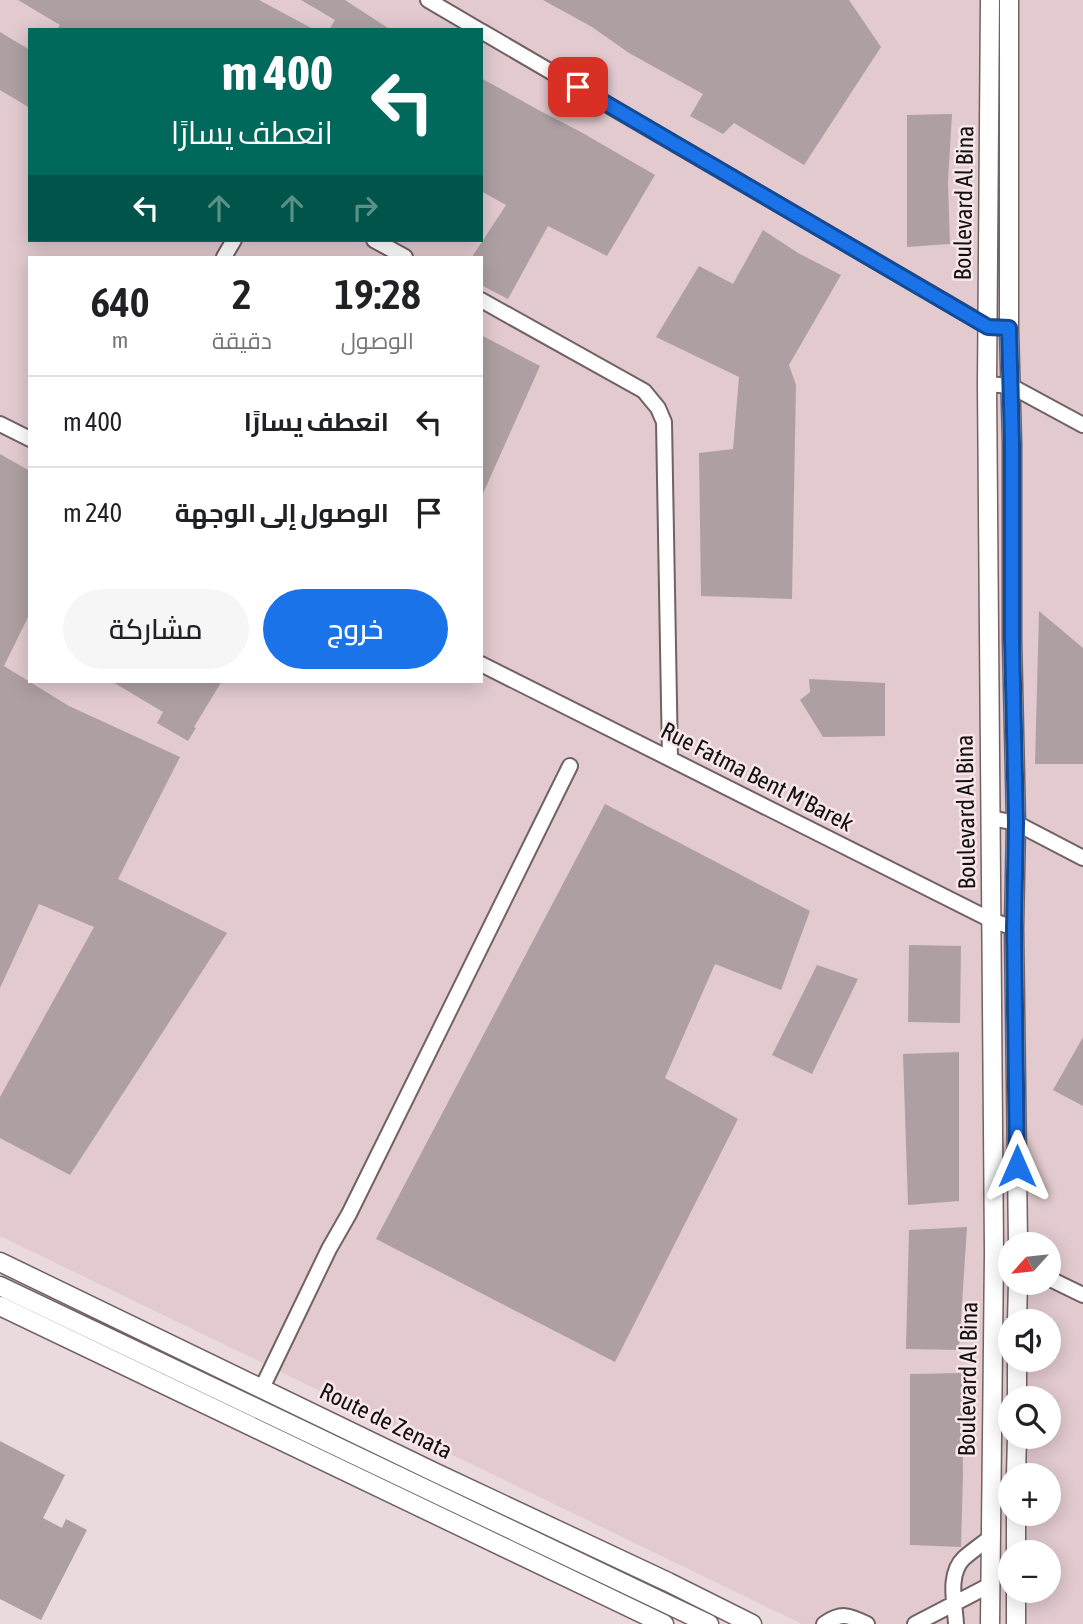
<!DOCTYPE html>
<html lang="ar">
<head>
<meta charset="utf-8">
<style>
	:root { --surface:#fff; --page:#f6f6f6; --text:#202124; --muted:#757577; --line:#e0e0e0; --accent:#1a73e8 }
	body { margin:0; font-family:"Asap Condensed",Cairo,sans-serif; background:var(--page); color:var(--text); direction:rtl; height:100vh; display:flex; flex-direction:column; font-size:26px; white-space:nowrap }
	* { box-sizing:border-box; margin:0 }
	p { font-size:23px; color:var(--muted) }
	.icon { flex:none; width:38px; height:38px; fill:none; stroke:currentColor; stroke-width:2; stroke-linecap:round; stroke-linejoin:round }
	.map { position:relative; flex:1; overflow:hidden; direction:ltr }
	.side { position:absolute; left:28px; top:256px; width:455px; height:427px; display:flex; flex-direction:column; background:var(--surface); border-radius:0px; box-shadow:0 4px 18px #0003; direction:rtl }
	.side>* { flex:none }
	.hud { position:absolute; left:28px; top:28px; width:455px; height:214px; border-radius:0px; box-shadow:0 4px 18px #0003; direction:rtl; background:#00695c; color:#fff; overflow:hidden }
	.needle { width:46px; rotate:243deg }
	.controls { position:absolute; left:998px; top:1232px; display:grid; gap:14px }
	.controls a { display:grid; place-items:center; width:63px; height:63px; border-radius:50%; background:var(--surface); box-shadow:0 4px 18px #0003; font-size:35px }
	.pin { position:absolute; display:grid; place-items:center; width:60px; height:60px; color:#fff; margin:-30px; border-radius:14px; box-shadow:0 4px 10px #0006 }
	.me { position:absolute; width:77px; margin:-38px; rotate:0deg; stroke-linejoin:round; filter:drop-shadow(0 0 5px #0008) }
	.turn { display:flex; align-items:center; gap:24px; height:147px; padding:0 35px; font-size:32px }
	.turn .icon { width:91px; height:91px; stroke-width:2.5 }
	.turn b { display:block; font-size:49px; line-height:60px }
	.lanes { display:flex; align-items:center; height:66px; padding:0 35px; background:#0003; justify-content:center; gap:35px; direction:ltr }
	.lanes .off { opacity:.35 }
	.eta { display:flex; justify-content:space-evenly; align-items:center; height:119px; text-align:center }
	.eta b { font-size:42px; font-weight:600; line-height:49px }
	.action { display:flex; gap:14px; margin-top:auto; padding:14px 35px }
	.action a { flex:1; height:80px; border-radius:42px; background:var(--accent); color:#fff; font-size:28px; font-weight:600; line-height:80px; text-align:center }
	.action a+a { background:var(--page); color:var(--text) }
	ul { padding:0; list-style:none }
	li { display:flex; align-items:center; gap:21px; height:91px; padding:0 35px; border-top:2px solid var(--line) }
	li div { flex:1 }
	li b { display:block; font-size:26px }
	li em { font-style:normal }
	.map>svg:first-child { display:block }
	.built { fill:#e2cacf; fill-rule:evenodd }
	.building { fill:#aea0a2 }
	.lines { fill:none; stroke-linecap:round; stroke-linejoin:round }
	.minor-casing { stroke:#706265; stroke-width:18 }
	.major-casing { stroke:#706265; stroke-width:21 }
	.minor { stroke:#fff; stroke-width:14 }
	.major { stroke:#fff; stroke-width:18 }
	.route-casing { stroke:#114b97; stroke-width:18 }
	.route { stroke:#1a73e8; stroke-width:12 }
	.labels { text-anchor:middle; stroke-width:5; stroke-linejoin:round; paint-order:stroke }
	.street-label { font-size:24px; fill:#140f10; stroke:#f7e7ea }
</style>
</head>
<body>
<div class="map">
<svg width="1083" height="1624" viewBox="0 0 1083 1624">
	<rect width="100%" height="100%" fill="#eadadd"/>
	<path class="built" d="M 0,0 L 1083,0 L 1083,1624 L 802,1624 L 0,1236 ZM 30,30 L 481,30 L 481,240 L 30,240 ZM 30,257 L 481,257 L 481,681 L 30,681 ZM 1010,1244 L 1048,1244 L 1048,1283 L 1010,1283 ZM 1010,1321 L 1048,1321 L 1048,1360 L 1010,1360 ZM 1010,1398 L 1048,1398 L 1048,1437 L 1010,1437 ZM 1010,1475 L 1048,1475 L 1048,1514 L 1010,1514 ZM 1010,1552 L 1048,1552 L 1048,1591 L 1010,1591 Z"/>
	<path class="building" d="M 18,0 L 259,0 L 315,30 L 56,30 L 60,25 Z
		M 301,0 L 345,0 L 391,30 L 329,30 L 335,20 Z
		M 543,0 L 849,0 L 881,47 L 804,165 L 734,123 L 723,134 L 690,116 L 703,94 L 629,53 L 592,27 Z
		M 0,32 L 30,50 L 30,108 L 0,90 Z
		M 481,78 L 544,113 L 581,132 L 655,175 L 607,256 L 548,226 L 508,299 L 481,285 L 481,257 L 472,257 L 506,205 L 481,191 Z
		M 952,114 L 948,182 L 950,244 L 907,247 L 907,115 Z
		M 763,230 L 798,253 L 841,275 L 789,365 L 796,385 L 792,599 L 701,596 L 699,453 L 733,449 L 739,377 L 656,337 L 699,266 L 733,284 Z
		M 481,335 L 540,366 L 481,498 Z
		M 0,454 L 30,471 L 30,613 L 4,666 L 69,706 L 180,757 L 118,879 L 227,933 L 70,1175 L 0,1138 L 0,1097 L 94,927 L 39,904 L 0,988 Z
		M 1039,611 L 1083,648 L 1083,764 L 1035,764 Z
		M 809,679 L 885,683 L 885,736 L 823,737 L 800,700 L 810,692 Z
		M 111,681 L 222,681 L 194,727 L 196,728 L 188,741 L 157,723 L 163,712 Z
		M 605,804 L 810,911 L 781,990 L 715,964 L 665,1078 L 738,1119 L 615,1362 L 376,1239 Z
		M 909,945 L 961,946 L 960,1023 L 908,1022 Z
		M 817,965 L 858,979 L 812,1074 L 772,1055 Z
		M 1083,1037 L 1083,1106 L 1053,1090 Z
		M 959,1052 L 959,1201 L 908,1205 L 903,1054 Z
		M 967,1227 L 959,1350 L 906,1349 L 909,1230 Z
		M 962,1373 L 963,1475 L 961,1547 L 910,1545 L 910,1374 Z
		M 0,1441 L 65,1475 L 43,1518 L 62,1528 L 66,1519 L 87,1530 L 41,1620 L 0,1599 Z"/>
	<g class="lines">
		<g class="minor-casing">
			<path id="minor" d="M 428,0 L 479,30
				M 481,31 L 987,326 L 1009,328
				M 374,240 L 405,257
				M 224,257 L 234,240
				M 481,300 L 644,391 L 658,408 L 664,422 L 670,758
				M 987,384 L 1011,386 L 1083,425
				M 0,424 L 30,439
				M 481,664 L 991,920 L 1014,928
				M 991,818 L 1016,823 L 1083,858
				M 994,1252 L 1010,1260
				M 1048,1278 L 1083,1295
				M 262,1388 L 329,1249 L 349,1214 L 570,766
				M 824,1624 C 841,1612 849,1615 867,1624
				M 915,1624 L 990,1585
				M 956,1624 C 955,1604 947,1574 964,1558 C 972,1551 982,1544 991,1537"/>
		</g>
		<g class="major-casing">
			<path id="major" d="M 1009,0 L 1009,328 L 1012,444 L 1012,639 L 1016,823 L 1014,928 L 1018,1244
				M 0,1262 L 436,1473 L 668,1582 L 752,1624
				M 0,1286 L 709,1624
				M 0,1306 L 664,1624
				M 1017,1321 L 1018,1283
				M 1017,1398 L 1017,1360
				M 1016,1475 L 1017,1437
				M 1016,1552 L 1016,1514
				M 1016,1591 L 1016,1624
				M 990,1624 L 994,1252 L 987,384 L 990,0"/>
		</g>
		<use href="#minor" class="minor"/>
		<use href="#major" class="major"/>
	</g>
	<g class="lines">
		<g class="route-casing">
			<path id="route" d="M 578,87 L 988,327 L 1009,328 L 1012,444 L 1012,639 L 1016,823 L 1014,928 L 1017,1166"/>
		</g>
		<use href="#route" class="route"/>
	</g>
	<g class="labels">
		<g class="street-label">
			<text transform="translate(964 203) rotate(-89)" y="8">Boulevard Al Bina</text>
			<text transform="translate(757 777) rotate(27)" y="8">Rue Fatma Bent M'Barek</text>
			<text transform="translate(966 812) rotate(-91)" y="8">Boulevard Al Bina</text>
			<text transform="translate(968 1379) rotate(-89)" y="8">Boulevard Al Bina</text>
			<text transform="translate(386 1421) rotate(26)" y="8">Route de Zenata</text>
		</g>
	</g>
</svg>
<div class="controls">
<a><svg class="needle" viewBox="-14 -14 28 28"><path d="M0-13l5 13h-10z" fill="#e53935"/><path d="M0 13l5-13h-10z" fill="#757577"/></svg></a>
<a><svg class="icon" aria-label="sound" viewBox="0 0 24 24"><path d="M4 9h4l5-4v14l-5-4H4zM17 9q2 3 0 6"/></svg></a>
<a><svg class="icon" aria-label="search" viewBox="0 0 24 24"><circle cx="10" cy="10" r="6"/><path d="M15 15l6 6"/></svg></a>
<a>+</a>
<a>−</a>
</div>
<div class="pin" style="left:578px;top:87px;background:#d93025"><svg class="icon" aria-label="arrive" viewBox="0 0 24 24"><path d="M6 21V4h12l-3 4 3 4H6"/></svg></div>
<svg class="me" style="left:1017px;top:1166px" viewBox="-20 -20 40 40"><path d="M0-17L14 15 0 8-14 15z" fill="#1a73e8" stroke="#fff" stroke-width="4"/></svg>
<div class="hud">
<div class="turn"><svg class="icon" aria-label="left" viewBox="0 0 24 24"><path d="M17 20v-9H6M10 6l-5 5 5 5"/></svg><div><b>400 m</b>انعطف يسارًا</div></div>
<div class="lanes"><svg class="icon" aria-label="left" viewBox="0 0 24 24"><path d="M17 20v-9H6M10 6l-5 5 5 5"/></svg><svg class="icon off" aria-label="ahead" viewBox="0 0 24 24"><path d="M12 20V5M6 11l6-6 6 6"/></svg><svg class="icon off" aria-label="ahead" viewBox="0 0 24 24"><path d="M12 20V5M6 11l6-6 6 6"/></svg><svg class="icon off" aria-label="right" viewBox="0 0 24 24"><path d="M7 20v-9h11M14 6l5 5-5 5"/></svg></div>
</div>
<section class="side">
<div class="eta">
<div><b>19:28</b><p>الوصول</p></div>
<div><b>2</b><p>دقيقة</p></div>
<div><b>640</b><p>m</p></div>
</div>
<ul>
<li><svg class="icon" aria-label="left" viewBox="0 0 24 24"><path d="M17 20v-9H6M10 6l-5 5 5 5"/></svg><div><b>انعطف يسارًا</b></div><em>400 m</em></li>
<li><svg class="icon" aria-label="arrive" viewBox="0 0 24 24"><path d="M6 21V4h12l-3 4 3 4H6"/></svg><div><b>الوصول إلى الوجهة</b></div><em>240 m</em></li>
</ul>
<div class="action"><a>خروج</a><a>مشاركة</a></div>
</section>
</div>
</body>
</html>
